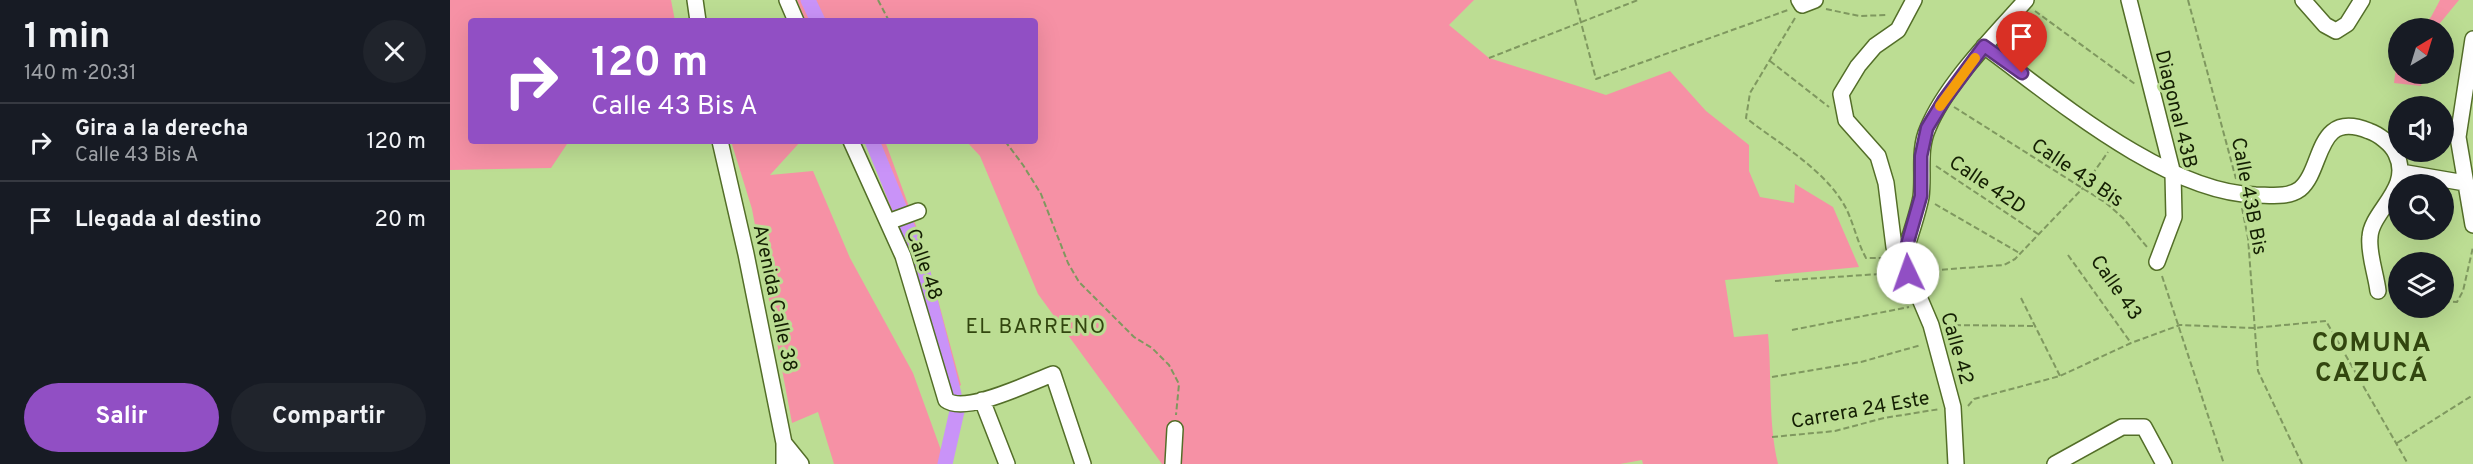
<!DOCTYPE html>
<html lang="es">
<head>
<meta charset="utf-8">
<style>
	:root { --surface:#171b24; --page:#20242c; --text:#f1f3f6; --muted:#9ea1a6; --line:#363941; --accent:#914fc4 }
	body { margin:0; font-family:Overpass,sans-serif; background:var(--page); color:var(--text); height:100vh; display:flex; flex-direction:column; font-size:22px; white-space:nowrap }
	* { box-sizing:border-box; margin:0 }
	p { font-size:20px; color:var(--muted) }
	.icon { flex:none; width:33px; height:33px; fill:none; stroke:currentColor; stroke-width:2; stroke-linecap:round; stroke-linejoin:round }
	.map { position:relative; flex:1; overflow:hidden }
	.side { display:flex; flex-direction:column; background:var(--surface); width:450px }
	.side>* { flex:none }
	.top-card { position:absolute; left:18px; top:18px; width:570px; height:126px; border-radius:6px; box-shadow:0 6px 24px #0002; background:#914fc4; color:#fff; overflow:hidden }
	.needle { width:39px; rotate:38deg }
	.fabs { position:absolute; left:1938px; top:18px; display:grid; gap:12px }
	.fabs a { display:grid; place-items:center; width:66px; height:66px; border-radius:50%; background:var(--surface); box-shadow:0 6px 24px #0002; font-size:30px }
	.pin { position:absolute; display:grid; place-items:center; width:51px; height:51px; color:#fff; margin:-62px -26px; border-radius:50% 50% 50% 0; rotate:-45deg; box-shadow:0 0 6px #0007 }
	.pin .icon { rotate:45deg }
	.me { position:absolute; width:66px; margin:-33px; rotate:357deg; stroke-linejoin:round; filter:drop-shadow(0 0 4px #0008) }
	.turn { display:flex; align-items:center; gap:21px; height:126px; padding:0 24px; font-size:27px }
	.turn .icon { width:78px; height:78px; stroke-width:2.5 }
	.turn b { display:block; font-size:42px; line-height:51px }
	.round { display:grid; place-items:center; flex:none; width:63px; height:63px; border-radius:32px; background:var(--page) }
	.overview { display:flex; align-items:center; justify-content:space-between; height:102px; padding:0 24px }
	h1 { font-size:36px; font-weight:700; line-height:45px }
	.button { display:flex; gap:12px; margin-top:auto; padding:12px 24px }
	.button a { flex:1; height:69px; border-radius:36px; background:var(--accent); color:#fff; font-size:24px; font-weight:700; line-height:69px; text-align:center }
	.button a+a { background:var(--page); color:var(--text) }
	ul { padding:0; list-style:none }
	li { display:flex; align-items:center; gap:18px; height:78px; padding:0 24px; border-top:2px solid var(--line) }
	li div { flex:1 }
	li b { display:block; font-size:22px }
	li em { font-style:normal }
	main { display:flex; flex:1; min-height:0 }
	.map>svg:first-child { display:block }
	.green { fill:#f691a5 }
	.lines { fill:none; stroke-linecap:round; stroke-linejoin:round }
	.canal { stroke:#c993f8; stroke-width:15 }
	.minor-casing { stroke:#536e28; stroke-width:18 }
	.path { stroke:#7f985f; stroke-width:2; stroke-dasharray:6 3; stroke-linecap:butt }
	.minor { stroke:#fff; stroke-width:15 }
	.route-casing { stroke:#5e337f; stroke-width:15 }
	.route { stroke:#914fc4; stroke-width:10 }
	.slow { stroke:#f59e0b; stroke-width:10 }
	.labels { text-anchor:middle; stroke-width:6; stroke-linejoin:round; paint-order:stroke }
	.street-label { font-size:20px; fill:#141f03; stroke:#bcdd93 }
	.neighbourhood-label { font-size:21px; letter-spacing:1.5px; fill:#32460f; stroke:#bcdd93 }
	.district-label { font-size:26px; font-weight:bold; letter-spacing:1.5px; fill:#32460f; stroke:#bcdd93 }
</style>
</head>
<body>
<main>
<section class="side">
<div class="overview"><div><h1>1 min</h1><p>140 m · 20:31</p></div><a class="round"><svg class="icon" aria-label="close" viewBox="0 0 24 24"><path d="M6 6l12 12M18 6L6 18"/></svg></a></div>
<ul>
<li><svg class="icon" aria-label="right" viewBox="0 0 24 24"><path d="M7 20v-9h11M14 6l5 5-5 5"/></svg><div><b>Gira a la derecha</b><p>Calle 43 Bis A</p></div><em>120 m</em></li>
<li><svg class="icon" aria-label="arrive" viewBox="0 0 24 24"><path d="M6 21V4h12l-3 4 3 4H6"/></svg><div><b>Llegada al destino</b></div><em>20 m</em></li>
</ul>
<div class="button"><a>Salir</a><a>Compartir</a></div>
</section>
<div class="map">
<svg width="2023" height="464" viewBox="0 0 2023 464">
	<rect width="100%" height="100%" fill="#bcdd93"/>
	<path class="green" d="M 0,0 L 221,0 L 225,21 L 21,21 L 21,141 L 119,141 L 101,168 L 0,170 Z
		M 347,0 L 1024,0 L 999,25 L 1039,58 L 1156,95 L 1220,71 L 1256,111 L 1299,145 L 1299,171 L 1310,197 L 1344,203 L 1345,184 L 1383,207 L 1409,267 L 1275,280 L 1284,337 L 1318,334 C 1322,377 1318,422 1328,464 L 1193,464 L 1192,460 L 1170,464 L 712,464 L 588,294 L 530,156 L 516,141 L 585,141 L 585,21 L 355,21 Z
		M 1990,0 L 2009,0 L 1986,28 L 1971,28 L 1981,17 Z
		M 1948,52 L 1948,74 L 1974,74 L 1971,86 L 1944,83 Z
		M 281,141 L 351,141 L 320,175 L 363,171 L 400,258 L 463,373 L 496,464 L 384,464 L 368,412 L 342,423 L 302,209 Z
		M 415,141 L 435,141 L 473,245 L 511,385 L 500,393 L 476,297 Z"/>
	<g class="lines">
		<path class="canal" d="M 358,0 L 368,21
			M 422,141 L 468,253 L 504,394
			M 495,464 L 507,411"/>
		<g class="minor-casing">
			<path id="minor" d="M 245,0 L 248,21
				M 337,0 L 346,21
				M 1349,0 L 1352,5 L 1365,0
				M 1464,0 L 1448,30 L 1425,46 L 1408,66 L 1391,94 L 1396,120 L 1428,156 L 1436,183 L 1444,247 L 1453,259 L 1481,325 L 1503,407 L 1506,464
				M 1679,0 L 1723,174 L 1724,217 L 1707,262
				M 1853,0 L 1875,25 L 1886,31 L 1897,24 L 1912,0
				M 2023,39 L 2008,137 L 2023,225
				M 1534,46 C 1605,98 1716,193 1806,195 C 1820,195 1838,198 1850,189 C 1874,169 1865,109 1919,131 C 1928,134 1942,144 1946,154 C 1963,188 1921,211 1920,237 C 1918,253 1926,274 1928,291
				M 270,141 L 296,254 L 334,443 L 334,464
				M 401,141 L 453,256 L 496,400 C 515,415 581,382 603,374 L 633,464
				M 1951,172 L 2015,183
				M 438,222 L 468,211
				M 1453,259 C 1459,238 1467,217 1471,197 C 1474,174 1468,150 1478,128 C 1496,84 1544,36 1576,0
				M 532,400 L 557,464
				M 334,443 L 351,464
				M 723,464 L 725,429
				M 1605,464 L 1672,427 L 1694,427 L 1714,464"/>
		</g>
		<path class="path" d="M 428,0 L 439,21
			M 1125,0 L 1146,79 L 1338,10
			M 1738,0 L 1786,179
			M 1376,9 L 1409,16 L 1438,15
			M 1585,11 L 1685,84
			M 1345,18 L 1300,93 L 1296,118 C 1328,143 1371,167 1393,203 C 1403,219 1406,240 1416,258 L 1434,258
			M 1039,58 L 1188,0
			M 1320,61 L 1379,107
			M 1504,107 L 1656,203 L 1673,218 L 1697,247
			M 555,141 L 573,165 L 591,194 L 618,263 L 629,282 L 684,337 L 702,348 L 719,365 L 729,384 L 726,415
			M 1486,166 L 1588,234
			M 1485,204 L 1571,254
			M 1792,208 L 1798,238 L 1808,371 L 1852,464
			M 1618,255 L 1681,343
			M 1474,271 L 1554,265 L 1565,259 L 1632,189 L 1658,152
			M 1712,276 L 1774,464
			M 1325,281 L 1445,273
			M 1571,298 L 1610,376
			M 1994,301 L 2007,302 L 2013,291 L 2023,247
			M 1496,325 L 1586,326
			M 1342,330 L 1459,307
			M 1322,377 L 1411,362 L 1471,345
			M 1518,406 L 1524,399 L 1610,376 L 1681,343 L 1730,325 L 1804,328 L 1876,321 L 1958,464
			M 1322,437 L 1385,431 L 1434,418 L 1490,409
			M 1947,443 L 2023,395"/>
		<use href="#minor" class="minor"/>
	</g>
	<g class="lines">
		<g class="route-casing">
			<path id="route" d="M 1458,273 L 1453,259 L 1471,196 L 1471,156 L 1477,128 L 1494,100 L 1534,46 L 1572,73"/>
		</g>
		<use href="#route" class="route"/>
		<path class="slow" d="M 1490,106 L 1525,58"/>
	</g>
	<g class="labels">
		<g class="street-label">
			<text transform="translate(1727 109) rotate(76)" y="7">Diagonal 43B</text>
			<text transform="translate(1628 172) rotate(34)" y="7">Calle 43 Bis</text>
			<text transform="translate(1538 184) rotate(34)" y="7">Calle 42D</text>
			<text transform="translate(1800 196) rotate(79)" y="7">Calle 43B Bis</text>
			<text transform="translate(475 264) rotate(71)" y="7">Calle 48</text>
			<text transform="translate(1667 287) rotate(55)" y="7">Calle 43</text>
			<text transform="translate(326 298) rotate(78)" y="7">Avenida Calle 38</text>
			<text transform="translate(1508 348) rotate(74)" y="7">Calle 42</text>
			<text transform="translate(1410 409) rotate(-10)" y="7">Carrera 24 Este</text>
		</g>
		<g class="neighbourhood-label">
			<text x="586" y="333">EL BARRENO</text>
		</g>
		<g class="district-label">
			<text x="1922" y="351">COMUNA<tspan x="1922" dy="30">CAZUCÁ</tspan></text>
		</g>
	</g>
</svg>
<div class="fabs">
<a><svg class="needle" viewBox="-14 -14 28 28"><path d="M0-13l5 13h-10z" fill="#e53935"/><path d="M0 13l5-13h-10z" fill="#9ea1a6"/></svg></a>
<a><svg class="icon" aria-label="sound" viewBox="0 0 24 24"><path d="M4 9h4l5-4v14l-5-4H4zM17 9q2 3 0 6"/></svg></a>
<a><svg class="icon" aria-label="search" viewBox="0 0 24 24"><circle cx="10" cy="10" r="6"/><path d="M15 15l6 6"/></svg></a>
<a><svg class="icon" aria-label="layers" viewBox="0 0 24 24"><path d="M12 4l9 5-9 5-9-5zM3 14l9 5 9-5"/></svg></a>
</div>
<div class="pin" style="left:1572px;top:73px;background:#d93025"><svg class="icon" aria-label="arrive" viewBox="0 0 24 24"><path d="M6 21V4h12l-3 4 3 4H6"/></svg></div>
<svg class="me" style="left:1458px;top:273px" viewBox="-20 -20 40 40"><circle r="19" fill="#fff"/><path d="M0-13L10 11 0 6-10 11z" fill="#914fc4"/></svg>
<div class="top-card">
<div class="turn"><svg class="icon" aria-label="right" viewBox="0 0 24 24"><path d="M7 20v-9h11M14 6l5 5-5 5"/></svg><div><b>120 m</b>Calle 43 Bis A</div></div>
</div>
</div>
</main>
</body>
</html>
